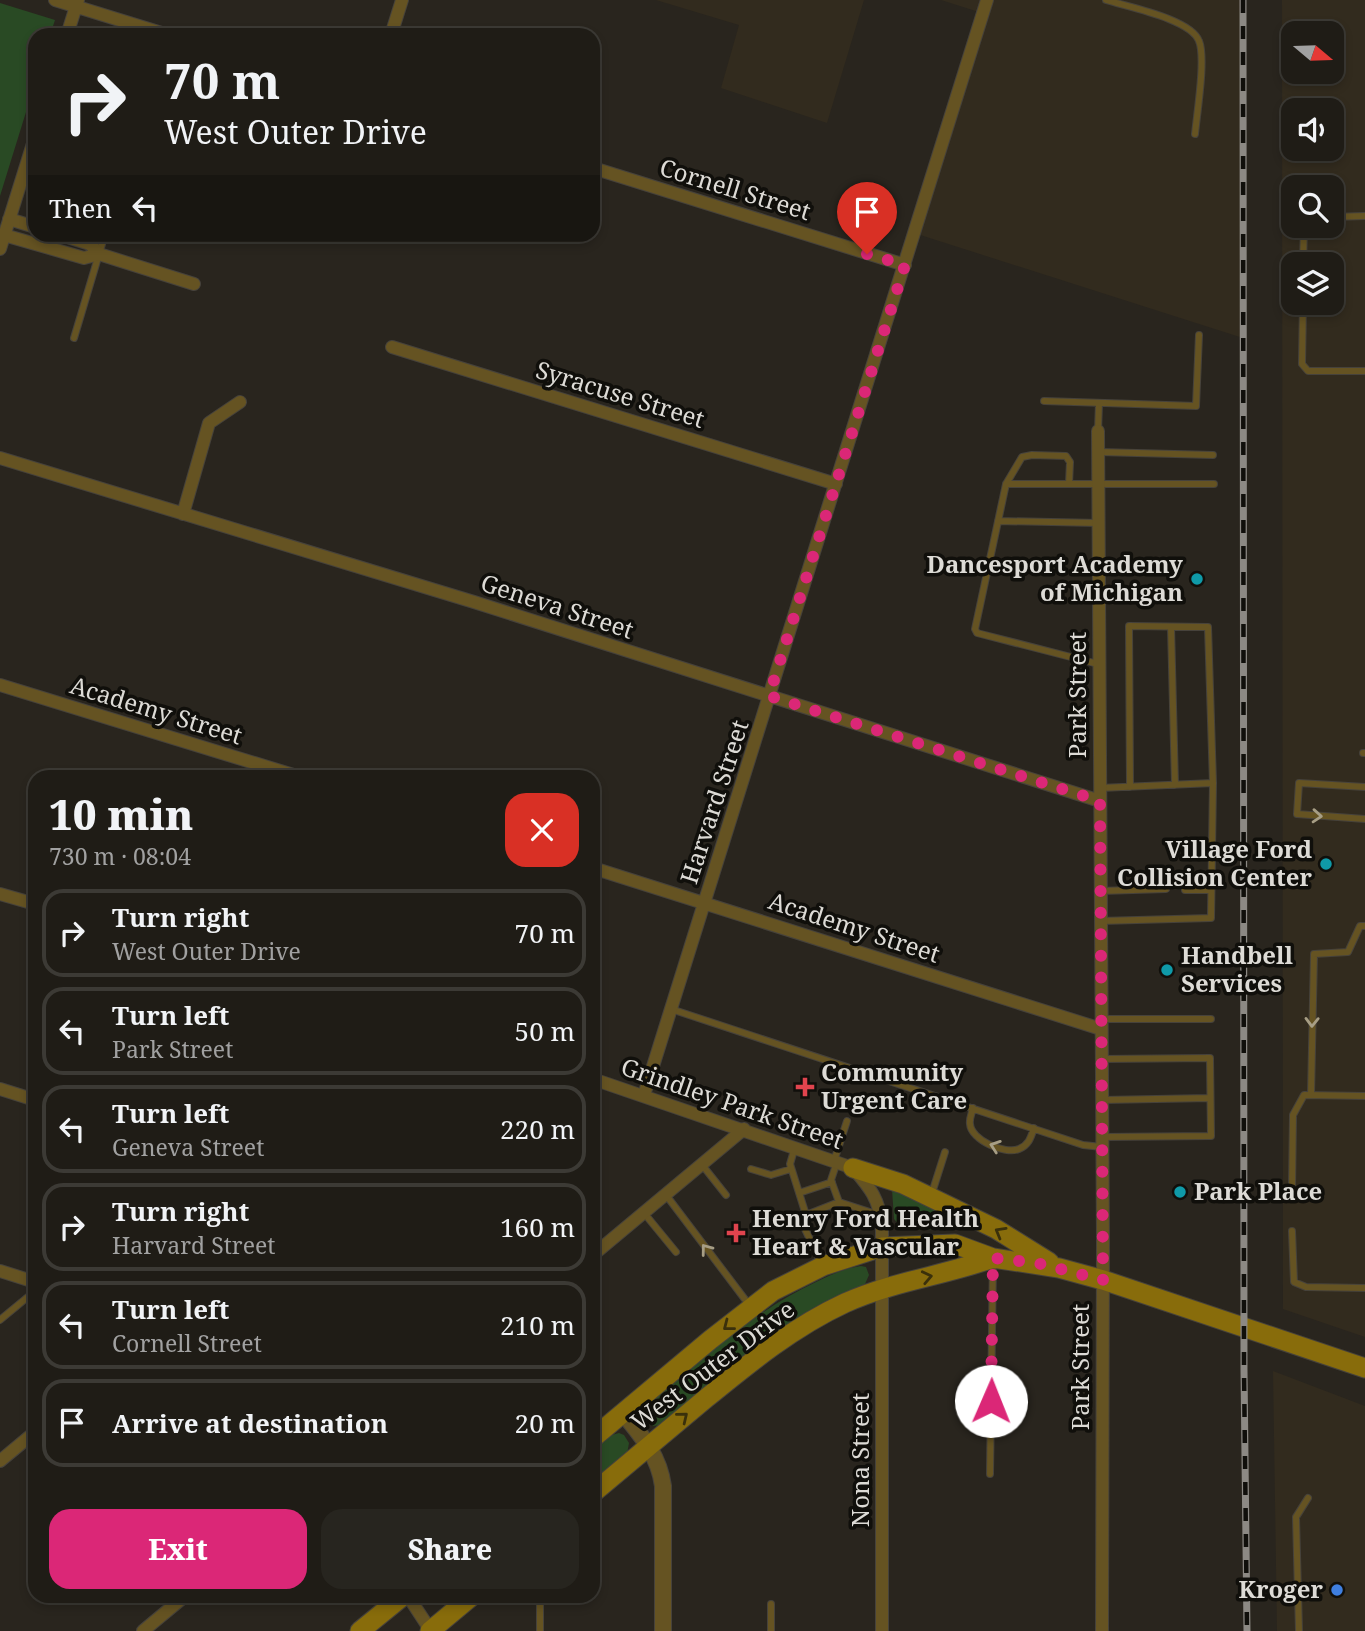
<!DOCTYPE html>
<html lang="en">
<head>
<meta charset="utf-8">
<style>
	:root { --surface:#1f1c16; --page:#27251f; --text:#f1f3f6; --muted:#a1a1a1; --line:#3c3a35; --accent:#db2777 }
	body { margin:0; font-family:"Noto Serif",serif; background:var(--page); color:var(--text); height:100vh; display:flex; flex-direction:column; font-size:26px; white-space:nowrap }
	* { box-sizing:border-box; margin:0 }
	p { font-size:23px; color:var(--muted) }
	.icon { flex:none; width:38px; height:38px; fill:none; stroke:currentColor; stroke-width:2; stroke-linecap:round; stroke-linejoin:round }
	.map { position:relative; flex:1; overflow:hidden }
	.sheet { position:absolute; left:28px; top:770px; width:572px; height:833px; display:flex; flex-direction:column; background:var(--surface); border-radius:21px; box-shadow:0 4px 10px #0003,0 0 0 2px var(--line) }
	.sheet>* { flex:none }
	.hud { position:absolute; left:28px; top:28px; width:572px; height:214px; border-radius:21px; box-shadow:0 4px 10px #0003,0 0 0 2px var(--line); background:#1f1c16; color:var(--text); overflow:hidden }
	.needle { width:46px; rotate:109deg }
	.controls { position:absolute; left:1281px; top:21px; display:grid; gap:14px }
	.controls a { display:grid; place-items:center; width:63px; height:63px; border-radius:14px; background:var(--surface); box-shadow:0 4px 10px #0003,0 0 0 2px var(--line); font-size:35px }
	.pin { position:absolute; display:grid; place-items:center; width:60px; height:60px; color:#fff; margin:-72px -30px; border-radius:50% 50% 50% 0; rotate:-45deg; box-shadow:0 0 7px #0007 }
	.pin .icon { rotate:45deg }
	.me { position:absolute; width:77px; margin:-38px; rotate:1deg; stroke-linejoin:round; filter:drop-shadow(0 0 5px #0008) }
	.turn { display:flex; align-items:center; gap:24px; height:147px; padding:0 21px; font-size:32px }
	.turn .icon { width:91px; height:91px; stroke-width:2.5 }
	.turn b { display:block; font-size:49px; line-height:60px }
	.then { display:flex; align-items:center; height:66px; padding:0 21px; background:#0003; gap:14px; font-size:26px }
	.round { display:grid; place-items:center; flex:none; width:74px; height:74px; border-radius:21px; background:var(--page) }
	.overview { display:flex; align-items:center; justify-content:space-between; height:119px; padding:0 21px }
	h1 { font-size:42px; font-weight:800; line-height:52px }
	.cta { display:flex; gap:14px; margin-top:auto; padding:14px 21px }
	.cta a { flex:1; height:80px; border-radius:21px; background:var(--accent); color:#fff; font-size:28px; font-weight:800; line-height:80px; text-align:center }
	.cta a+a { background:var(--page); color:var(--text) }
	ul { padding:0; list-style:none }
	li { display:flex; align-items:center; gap:21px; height:88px; margin:0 14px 10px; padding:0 7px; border:4px solid var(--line); border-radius:21px }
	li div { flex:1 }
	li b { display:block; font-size:26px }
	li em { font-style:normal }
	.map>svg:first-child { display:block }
	.built { fill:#322b1e; fill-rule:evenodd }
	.green { fill:#294a24 }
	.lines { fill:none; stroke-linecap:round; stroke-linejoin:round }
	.service-casing { stroke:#46423b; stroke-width:8 }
	.minor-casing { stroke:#46423b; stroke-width:14 }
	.tertiary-casing { stroke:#46423b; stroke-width:18 }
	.secondary-casing { stroke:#46423b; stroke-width:21 }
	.service { stroke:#655322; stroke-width:6 }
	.minor { stroke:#655322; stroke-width:12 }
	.tertiary { stroke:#655322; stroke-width:16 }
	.secondary { stroke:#886c0b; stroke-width:19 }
	.rail-casing { stroke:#8c8984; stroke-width:7 }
	.rail { stroke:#100f0b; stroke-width:4.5; stroke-dasharray:13; stroke-linecap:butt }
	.oneway { stroke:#a79e85 }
	.oneway2 { stroke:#3a300b }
	.route { stroke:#db2777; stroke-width:12; stroke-dasharray:0 21.6 }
	.culture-dot { fill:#0f9aa8; stroke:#100f0b; stroke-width:2.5 }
	.health-dot { fill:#e0444e; stroke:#100f0b; stroke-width:2.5 }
	.shop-dot { fill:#3f7fe0; stroke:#100f0b; stroke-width:2.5 }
	.labels { text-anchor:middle; stroke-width:7; stroke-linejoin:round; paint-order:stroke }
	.street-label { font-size:24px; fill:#dddbd6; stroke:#100f0b }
	.poi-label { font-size:24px; font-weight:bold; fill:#dddbd6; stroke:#100f0b; text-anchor:start }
</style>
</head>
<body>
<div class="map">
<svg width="1365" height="1631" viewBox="0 0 1365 1631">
	<rect width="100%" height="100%" fill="#29251e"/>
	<path class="built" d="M 656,0 L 864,0 L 827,123 L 721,88 L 739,25 Z
		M 941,0 L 1242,0 L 1243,338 L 914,233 L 982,13 Z
		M 1282,0 L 1365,0 L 1365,1337 L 1283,1309 ZM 1293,33 L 1332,33 L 1332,72 L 1293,72 ZM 1293,110 L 1332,110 L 1332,149 L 1293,149 ZM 1293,187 L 1332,187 L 1332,226 L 1293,226 ZM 1293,264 L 1332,264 L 1332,303 L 1293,303 Z
		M 1273,1371 L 1365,1406 L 1365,1631 L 1277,1631 Z"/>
	<path class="green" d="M 0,3 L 55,20 L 50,35 L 35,35 L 35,83 L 0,196 Z
		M 892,1189 L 972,1228 L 904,1230 L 894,1219 Z
		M 861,1266 L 866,1267 L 869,1275 L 865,1284 L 819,1305 L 780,1329 L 661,1425 L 653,1426 L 646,1421 L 643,1413 L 647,1405 C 701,1360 752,1312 816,1282 C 830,1275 846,1268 861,1266 Z
		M 619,1433 L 624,1435 L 629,1443 L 627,1454 L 593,1482 L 593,1449 L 608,1436 Z"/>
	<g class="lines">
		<g class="service-casing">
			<path id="service" d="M 1106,0 C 1128,7 1191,19 1199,41 C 1206,58 1197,113 1195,134
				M 1332,217 L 1365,216
				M 1303,264 L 1304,226
				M 1303,303 L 1302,364 L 1308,371 L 1365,371
				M 74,338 L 105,234
				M 1044,401 L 1196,406 L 1199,335
				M 1098,431 L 1099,403
				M 1099,452 L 1213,455
				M 1006,484 L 1214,484
				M 1069,484 L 1070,462 L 1066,456 L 1032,455 L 1022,457 L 1006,484 L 975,629 L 977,633 L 1098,664
				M 998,521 L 1099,523
				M 1171,627 L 1175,785
				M 1363,753 L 1365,753
				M 1365,787 L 1299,783 L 1297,814 L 1365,819
				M 1100,788 L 1213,783 L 1208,627 L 1129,626 L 1130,787
				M 1185,890 L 1211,890
				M 1100,891 L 1166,889
				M 1100,921 L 1211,918 L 1213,783
				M 671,1009 L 1083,1145 L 1102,1147
				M 1101,1019 L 1211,1019
				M 1101,1059 L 1210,1058 L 1211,1136 L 1102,1137
				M 1311,1095 L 1314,954 L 1348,952 L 1360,926 L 1365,926
				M 1102,1100 L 1210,1098
				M 973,1108 C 972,1113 969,1119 970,1124 C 971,1140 1005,1155 1019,1149 C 1029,1145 1031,1137 1034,1128
				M 795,1147 L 790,1164 L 806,1215 L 805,1229 L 822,1265
				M 834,1161 L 847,1121
				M 837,1162 L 831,1180 L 839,1202
				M 703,1166 L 726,1195
				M 751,1169 L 771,1175 L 791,1169
				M 1292,1189 L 1293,1115 L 1304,1095 L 1365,1096
				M 799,1193 L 832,1182
				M 666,1195 L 750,1306
				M 931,1196 L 945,1152
				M 644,1213 L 676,1252
				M 806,1215 L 839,1202 L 879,1215
				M 1292,1231 L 1294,1282 L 1306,1287 L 1365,1288
				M 0,1320 L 35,1291
				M 990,1474 L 993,1260
				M 771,1604 L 771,1631
				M 540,1631 L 540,1596
				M 1299,1631 L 1296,1517 L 1308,1498"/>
		</g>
		<g class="minor-casing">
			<path id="minor" d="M 55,0 L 168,35
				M 67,35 L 78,0
				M 391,35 L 402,0
				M 593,168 L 905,265
				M 9,219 L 35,227
				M 58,234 L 90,244 L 99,254 L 194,284
				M 4,235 L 84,258 L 99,254
				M 0,249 L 35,137
				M 392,347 L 836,484
				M 1098,431 L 1103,1241 L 1102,1631
				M 0,458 L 474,602 L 1100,801
				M 183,514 L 209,423 L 240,402
				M 0,685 L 300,777
				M 593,868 L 1101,1029
				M 0,894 L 35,904
				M 593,1079 L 853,1168 C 870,1188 879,1198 882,1226 L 882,1631
				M 0,1089 L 35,1100
				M 644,1095 L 987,0
				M 593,1255 L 744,1129
				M 0,1271 L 35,1282
				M 0,1461 L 35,1432
				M 408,1596 L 431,1631
				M 143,1631 L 185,1596"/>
		</g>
		<g class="tertiary-casing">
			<path id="tertiary" d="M 623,1413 C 642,1436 659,1456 663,1486 L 663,1631"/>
		</g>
		<g class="secondary-casing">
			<path id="secondary" d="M 853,1168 L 903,1184 L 996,1229 L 1049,1262
				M 593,1438 L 710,1340 L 773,1291 L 823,1266 L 882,1247 L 955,1244 L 993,1258 L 1059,1268 L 1103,1280 L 1365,1368
				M 593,1493 C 630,1462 667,1431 704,1400 C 748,1364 793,1327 845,1303 C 894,1281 943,1276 993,1258
				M 360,1631 L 403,1596
				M 430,1631 L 472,1596"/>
		</g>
		<use href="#service" class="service"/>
		<use href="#minor" class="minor"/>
		<use href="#tertiary" class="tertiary"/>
		<use href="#secondary" class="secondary"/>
		<g class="rail-casing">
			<path id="rail" d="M 1243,0 L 1244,1370 L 1247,1631"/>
		</g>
		<use href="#rail" class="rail"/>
	</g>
	<defs><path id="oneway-chevron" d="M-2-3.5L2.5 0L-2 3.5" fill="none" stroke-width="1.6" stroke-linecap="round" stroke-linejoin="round" transform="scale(1.75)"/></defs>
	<g class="oneway">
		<use href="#oneway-chevron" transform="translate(1317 816) rotate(4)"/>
		<use href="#oneway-chevron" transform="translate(1312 1022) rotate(91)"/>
		<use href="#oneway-chevron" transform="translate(995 1146) rotate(-161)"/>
		<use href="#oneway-chevron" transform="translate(706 1249) rotate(-127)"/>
	</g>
	<g class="oneway2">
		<use href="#oneway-chevron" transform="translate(1000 1232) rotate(-150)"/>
		<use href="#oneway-chevron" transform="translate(927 1277) rotate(-12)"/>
		<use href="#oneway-chevron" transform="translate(728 1326) rotate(142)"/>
		<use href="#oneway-chevron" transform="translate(683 1417) rotate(-39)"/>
	</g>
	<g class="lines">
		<path class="route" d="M 867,254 L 905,265 L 769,696 L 1100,801 L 1103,1280 L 1037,1263 L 993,1258 L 991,1401"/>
	</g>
	<g class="culture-dot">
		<circle cx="1197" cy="579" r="7"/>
		<circle cx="1326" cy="864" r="7"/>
		<circle cx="1167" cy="970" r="7"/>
		<circle cx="1180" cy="1192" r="7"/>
	</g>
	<g class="health-dot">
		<path d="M801.5 1076.5h7v7h7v7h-7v7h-7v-7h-7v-7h7z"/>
		<path d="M732.5 1222.5h7v7h7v7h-7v7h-7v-7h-7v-7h7z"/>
	</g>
	<circle class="shop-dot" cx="1337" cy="1590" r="7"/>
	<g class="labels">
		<g class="street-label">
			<text transform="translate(735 190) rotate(17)" y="8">Cornell Street</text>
			<text transform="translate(620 395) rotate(17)" y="8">Syracuse Street</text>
			<text transform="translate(557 607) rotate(18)" y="8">Geneva Street</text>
			<text transform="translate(1078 695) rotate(-90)" y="8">Park Street</text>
			<text transform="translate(156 711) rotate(17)" y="8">Academy Street</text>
			<text transform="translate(715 802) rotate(-72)" y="8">Harvard Street</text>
			<text transform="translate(854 928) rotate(18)" y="8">Academy Street</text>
			<text transform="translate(732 1104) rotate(19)" y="8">Grindley Park Street</text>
			<text transform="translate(713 1366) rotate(-37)" y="8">West Outer Drive</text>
			<text transform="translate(1081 1367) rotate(-90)" y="8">Park Street</text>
			<text transform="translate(861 1460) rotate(-90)" y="8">Nona Street</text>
		</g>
		<g class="poi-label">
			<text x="1183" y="573" text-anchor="end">Dancesport Academy<tspan x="1183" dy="28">of Michigan</tspan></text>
			<text x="1312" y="858" text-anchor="end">Village Ford<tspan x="1312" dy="28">Collision Center</tspan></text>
			<text x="1181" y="964">Handbell<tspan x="1181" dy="28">Services</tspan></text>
			<text x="821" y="1081">Community<tspan x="821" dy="28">Urgent Care</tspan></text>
			<text x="1194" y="1200">Park Place</text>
			<text x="752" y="1227">Henry Ford Health<tspan x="752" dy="28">Heart &amp; Vascular</tspan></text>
			<text x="1323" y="1598" text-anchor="end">Kroger</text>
		</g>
	</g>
</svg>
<div class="controls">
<a><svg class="needle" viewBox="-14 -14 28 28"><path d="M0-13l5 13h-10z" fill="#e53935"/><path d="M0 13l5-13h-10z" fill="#a1a1a1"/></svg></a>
<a><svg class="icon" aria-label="sound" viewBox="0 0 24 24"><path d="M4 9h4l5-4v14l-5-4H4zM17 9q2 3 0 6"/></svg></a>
<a><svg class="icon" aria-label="search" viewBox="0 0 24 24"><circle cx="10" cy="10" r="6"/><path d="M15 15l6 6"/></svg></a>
<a><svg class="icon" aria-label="layers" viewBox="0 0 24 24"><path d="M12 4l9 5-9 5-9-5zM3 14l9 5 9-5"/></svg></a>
</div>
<div class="pin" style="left:867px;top:254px;background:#d93025"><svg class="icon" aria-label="arrive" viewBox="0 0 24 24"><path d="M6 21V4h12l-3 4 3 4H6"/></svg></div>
<svg class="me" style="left:991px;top:1401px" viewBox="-20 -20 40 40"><circle r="19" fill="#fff"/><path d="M0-13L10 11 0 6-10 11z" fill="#db2777"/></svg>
<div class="hud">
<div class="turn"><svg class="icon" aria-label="right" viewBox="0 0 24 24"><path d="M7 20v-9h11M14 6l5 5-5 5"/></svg><div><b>70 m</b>West Outer Drive</div></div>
<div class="then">Then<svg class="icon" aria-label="left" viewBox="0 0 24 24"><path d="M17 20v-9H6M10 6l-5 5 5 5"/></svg></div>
</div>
<section class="sheet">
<div class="overview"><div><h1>10 min</h1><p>730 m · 08:04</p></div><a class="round" style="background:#d93025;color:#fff"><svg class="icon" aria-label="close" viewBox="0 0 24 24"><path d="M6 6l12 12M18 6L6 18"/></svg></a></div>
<ul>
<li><svg class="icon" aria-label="right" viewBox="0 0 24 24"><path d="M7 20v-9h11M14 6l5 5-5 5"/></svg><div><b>Turn right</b><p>West Outer Drive</p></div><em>70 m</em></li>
<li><svg class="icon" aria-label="left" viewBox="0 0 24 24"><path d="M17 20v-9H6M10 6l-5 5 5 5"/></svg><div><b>Turn left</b><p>Park Street</p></div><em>50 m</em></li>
<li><svg class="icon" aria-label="left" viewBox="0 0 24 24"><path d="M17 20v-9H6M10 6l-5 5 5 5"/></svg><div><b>Turn left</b><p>Geneva Street</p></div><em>220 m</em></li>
<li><svg class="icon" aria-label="right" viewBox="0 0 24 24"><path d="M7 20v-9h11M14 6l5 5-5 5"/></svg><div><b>Turn right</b><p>Harvard Street</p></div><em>160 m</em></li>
<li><svg class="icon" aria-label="left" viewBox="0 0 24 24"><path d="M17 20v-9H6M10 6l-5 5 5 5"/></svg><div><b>Turn left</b><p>Cornell Street</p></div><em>210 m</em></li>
<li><svg class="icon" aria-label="arrive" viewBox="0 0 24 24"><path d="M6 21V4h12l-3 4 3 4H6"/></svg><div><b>Arrive at destination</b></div><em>20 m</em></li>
</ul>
<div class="cta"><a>Exit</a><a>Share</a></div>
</section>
</div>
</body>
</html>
